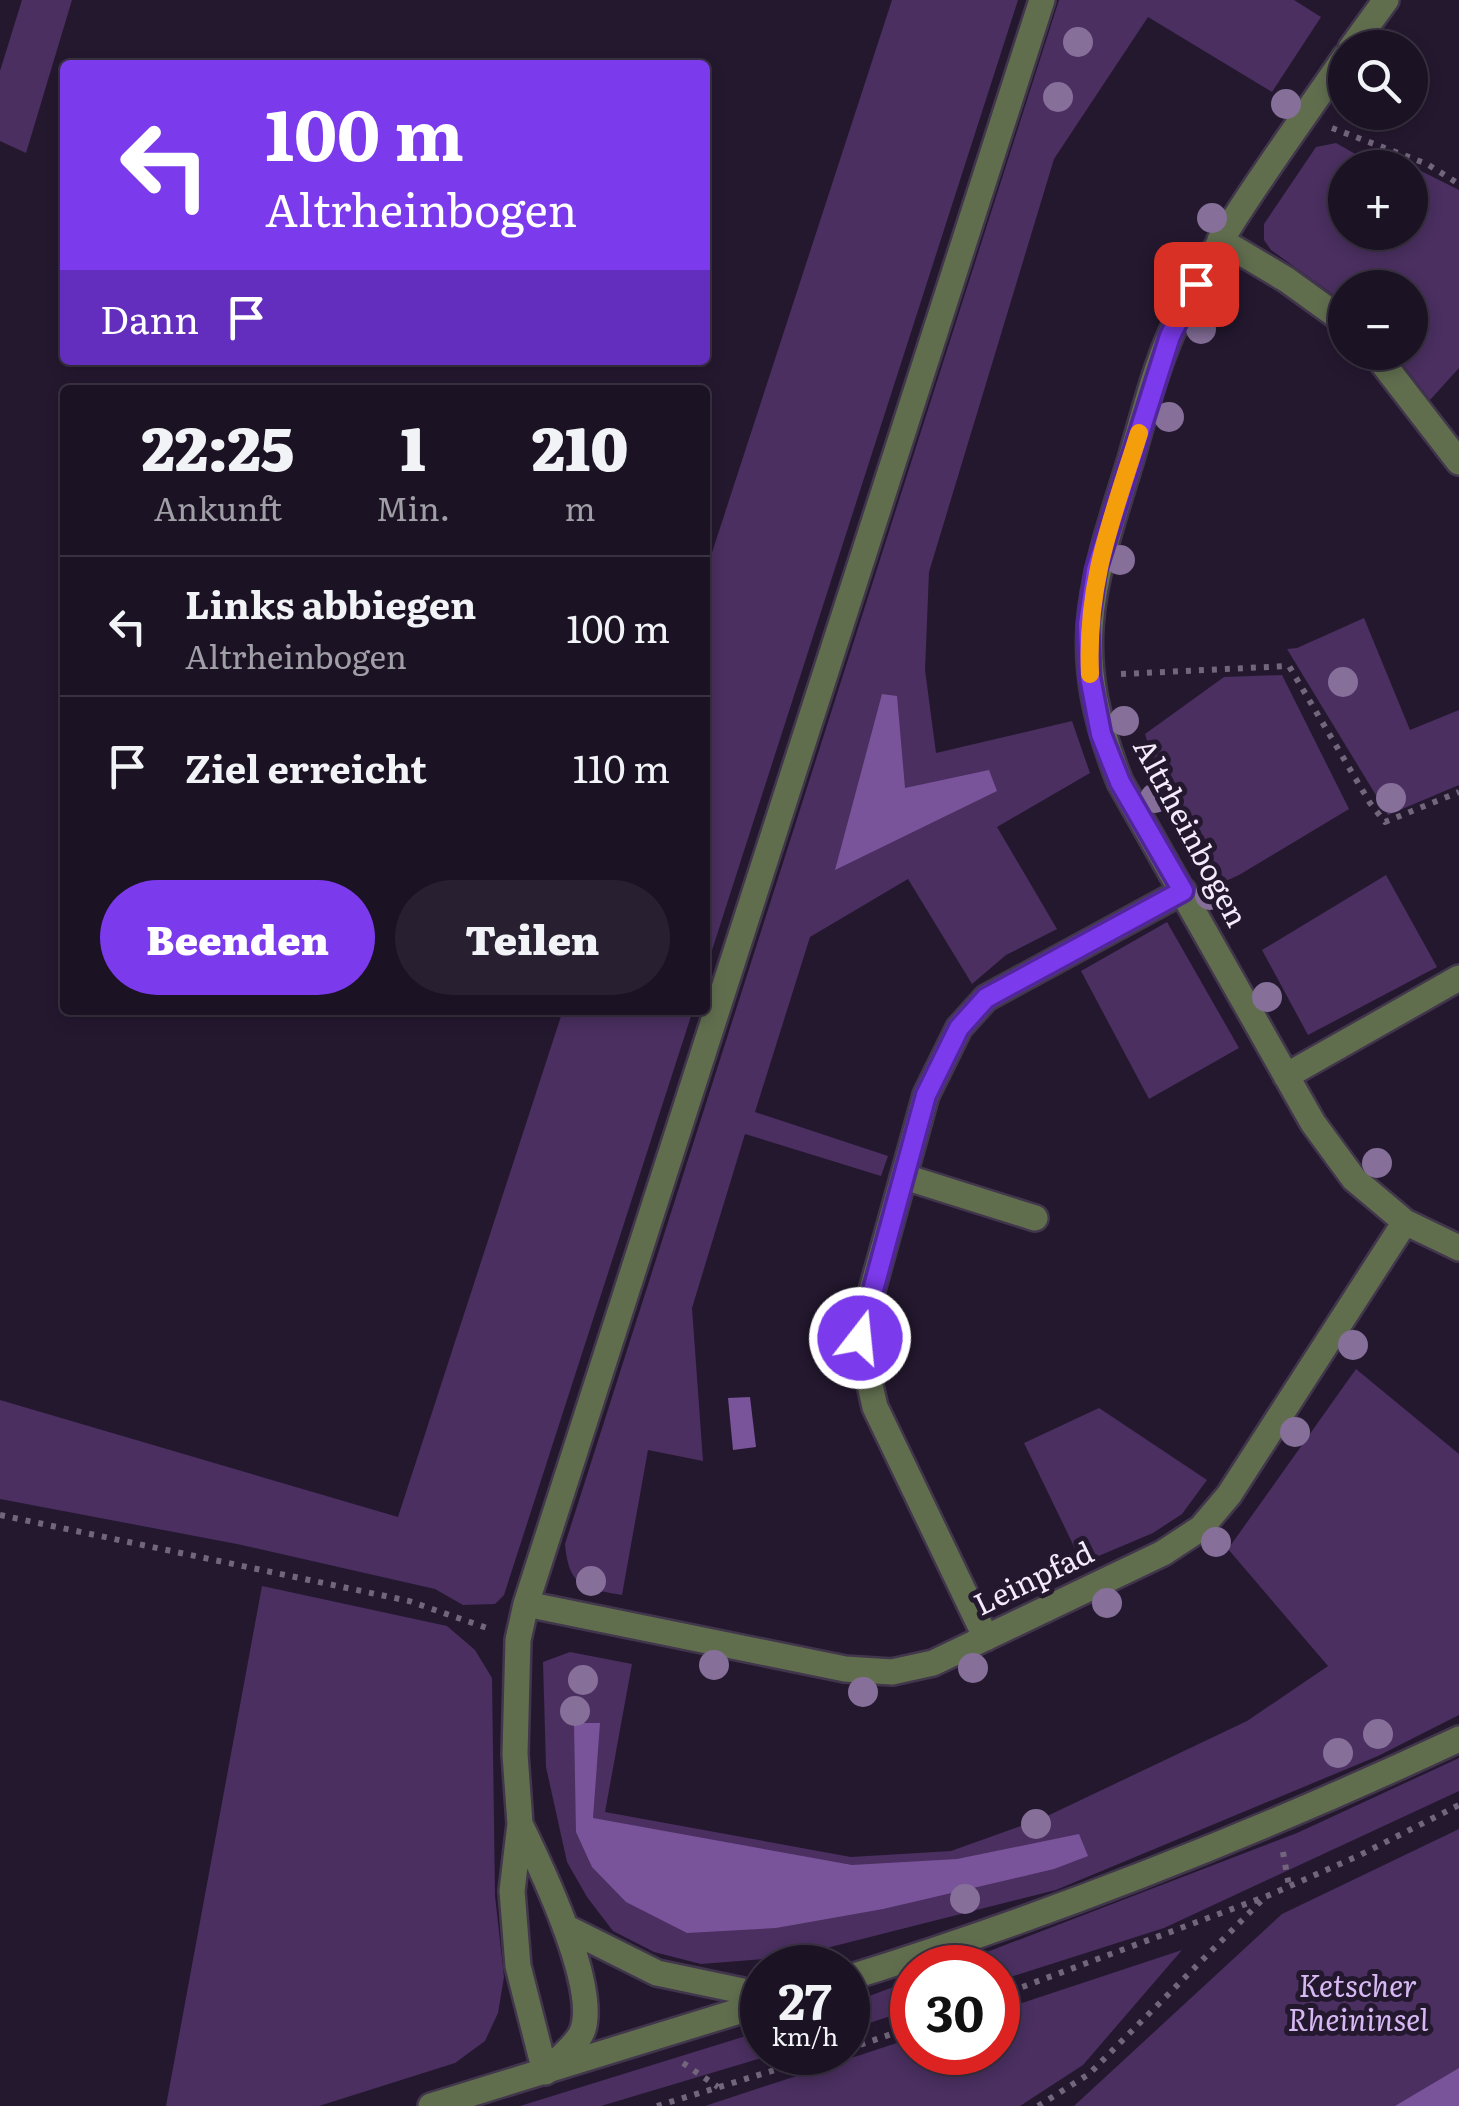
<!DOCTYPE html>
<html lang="de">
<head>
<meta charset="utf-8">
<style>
	:root { --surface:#1b1223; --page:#282030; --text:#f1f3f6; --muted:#a09ea6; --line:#393241; --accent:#7c3aed }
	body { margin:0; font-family:Literata,serif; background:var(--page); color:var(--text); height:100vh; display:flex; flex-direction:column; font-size:38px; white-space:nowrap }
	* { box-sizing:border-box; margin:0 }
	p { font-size:32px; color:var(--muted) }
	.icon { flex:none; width:55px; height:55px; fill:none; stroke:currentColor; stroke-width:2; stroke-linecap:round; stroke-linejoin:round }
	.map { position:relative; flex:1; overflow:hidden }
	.details { position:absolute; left:60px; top:385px; width:650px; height:630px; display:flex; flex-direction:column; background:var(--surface); border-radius:10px; box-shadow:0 5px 15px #0003,0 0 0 2px var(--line) }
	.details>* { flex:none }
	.guide { position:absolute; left:60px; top:60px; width:650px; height:305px; border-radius:10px; box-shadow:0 5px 15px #0003,0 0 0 2px var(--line); background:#7c3aed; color:#fff; overflow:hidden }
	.tools { position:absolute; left:1328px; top:30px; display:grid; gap:20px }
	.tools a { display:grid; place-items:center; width:100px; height:100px; border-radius:50%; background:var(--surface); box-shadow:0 5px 15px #0003,0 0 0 2px var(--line); font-size:50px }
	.speed { position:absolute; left:740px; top:1945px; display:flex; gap:20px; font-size:50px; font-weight:700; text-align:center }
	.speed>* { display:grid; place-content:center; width:130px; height:130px; border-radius:50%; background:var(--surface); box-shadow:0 5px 15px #0003,0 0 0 2px var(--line); line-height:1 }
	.speed small { font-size:25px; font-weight:400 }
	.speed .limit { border:15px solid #d22; background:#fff; color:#111 }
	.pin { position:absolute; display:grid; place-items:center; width:85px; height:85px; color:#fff; margin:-42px; border-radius:20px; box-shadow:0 5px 15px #0006 }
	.me { position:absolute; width:110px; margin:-55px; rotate:16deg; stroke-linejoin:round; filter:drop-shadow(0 0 8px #0008) }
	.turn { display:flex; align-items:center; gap:35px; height:210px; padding:0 40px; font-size:45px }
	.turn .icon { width:130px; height:130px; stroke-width:2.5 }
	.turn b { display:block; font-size:70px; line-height:85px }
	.then { display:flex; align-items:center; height:95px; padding:0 40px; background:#0003; gap:20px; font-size:38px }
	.eta { display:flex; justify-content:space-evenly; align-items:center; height:170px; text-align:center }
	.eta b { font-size:60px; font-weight:800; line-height:70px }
	.action { display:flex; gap:20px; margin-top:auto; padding:20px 40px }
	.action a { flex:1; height:115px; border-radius:60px; background:var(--accent); color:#fff; font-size:40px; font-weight:800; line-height:115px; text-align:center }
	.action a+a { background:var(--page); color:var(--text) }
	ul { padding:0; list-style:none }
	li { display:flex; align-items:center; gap:30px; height:140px; padding:0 40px; border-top:2px solid var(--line) }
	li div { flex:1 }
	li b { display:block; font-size:38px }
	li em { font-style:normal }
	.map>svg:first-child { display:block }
	.green { fill:#4a2f60; fill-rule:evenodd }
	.water { fill:#7a549a }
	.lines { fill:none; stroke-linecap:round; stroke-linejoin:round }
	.minor-casing { stroke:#41364c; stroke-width:30 }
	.tertiary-casing { stroke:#41364c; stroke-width:30 }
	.path { stroke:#71667b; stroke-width:6; stroke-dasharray:5 8; stroke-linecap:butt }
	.minor { stroke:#616e4e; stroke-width:25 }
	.tertiary { stroke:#616e4e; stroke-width:25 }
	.tree { fill:#86709a }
	.route-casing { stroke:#51269a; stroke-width:25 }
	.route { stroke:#7c3aed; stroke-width:18 }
	.slow { stroke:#f59e0b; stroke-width:18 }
	.labels { text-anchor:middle; stroke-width:10; stroke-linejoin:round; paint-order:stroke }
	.street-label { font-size:30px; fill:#f3ebfb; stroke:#24182f }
	.park-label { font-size:30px; font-style:italic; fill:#d6b8f2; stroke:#24182f }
</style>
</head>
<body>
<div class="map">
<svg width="1459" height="2106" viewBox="0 0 1459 2106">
	<rect width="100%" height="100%" fill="#24182f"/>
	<path class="green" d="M 22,0 L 72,0 L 26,153 L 0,141 L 0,71 Z
		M 892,0 L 1018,0 L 705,972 L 705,574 Z
		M 1059,0 L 1294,0 L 1321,17 L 1272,92 L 1148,17 L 1054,159 L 929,572 L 925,670 L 936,753 L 1072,721 L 1090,773 L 997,827 L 1057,929 L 1006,955 L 972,984 L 908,879 L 810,937 L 755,1112 L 888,1156 L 881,1176 L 745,1134 L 692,1308 L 703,1461 L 648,1450 L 622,1595 C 583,1588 569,1587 565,1544 Z
		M 1336,143 L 1366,160 L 1399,160 L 1459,190 L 1459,368 L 1430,400 L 1394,353 L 1410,352 L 1410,288 L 1345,288 L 1345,303 L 1271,250 L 1264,240 L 1264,224 L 1316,147 ZM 1345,168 L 1410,168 L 1410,232 L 1345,232 Z
		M 1364,618 L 1410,730 L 1459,710 L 1459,785 L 1388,815 L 1287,649 L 1297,648 Z
		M 1282,675 L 1349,809 L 1239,875 L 1217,885 L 1152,757 L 1145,734 L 1224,677 Z
		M 1386,875 L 1437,967 L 1308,1035 L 1262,950 Z
		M 1167,922 L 1239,1048 L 1149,1099 L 1081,971 Z
		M 563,1010 L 693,1010 L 504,1595 L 495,1604 L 463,1605 L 435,1589 L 237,1544 L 0,1499 L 0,1400 L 398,1517 Z
		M 1356,1369 L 1459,1454 L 1459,1715 L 1378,1756 L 1056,1890 L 791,1957 L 701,1964 L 654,1952 L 613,1931 L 587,1897 L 567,1862 L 546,1767 L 543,1662 L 570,1652 L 632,1664 L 605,1812 L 851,1857 L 951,1851 L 1043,1818 L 1247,1721 L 1328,1666 L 1228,1549 Z
		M 1099,1408 L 1207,1480 L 1182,1514 L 1153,1533 L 1082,1563 L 1024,1443 Z
		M 262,1586 L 447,1626 L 475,1650 L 492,1678 L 495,1896 L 504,1977 L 498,2013 L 485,2041 L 455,2063 L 319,2106 L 166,2106 Z
		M 1459,1758 L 1459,1791 L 1164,1928 L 998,1981 L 998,1968 L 948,1967 L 1297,1833 Z
		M 1459,1829 L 1459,2106 L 1074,2106 L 1282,1914 Z
		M 1182,1950 L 1083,2065 L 1020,2106 L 705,2106 L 912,2038 L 912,2052 L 998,2052 L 998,2011 Z
		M 912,1980 L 912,2009 L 848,2030 L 848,2004 Z
		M 762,2031 L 762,2052 L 778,2053 L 601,2106 L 520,2106 Z"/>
	<path class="water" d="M 882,694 L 897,696 L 905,788 L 989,770 L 997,791 L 835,870 Z
		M 750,1397 L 756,1447 L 733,1450 L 728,1398 Z
		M 574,1723 L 600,1723 L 593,1818 L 852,1865 L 957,1859 L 1079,1834 L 1088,1856 L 1054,1869 L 883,1909 L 776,1928 L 687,1933 L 626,1902 L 592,1867 L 576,1832 Z
		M 1459,2068 L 1459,2106 L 1395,2106 Z"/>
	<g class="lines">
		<g class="minor-casing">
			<path id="minor" d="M 1351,48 L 1386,0
				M 1345,57 C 1284,147 1216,234 1171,334 C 1152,377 1141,427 1127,472 C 1088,596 1070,655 1120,782 L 1313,1123 L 1354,1179 L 1405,1222 L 1459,1248
				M 1220,240 L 1287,280 L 1345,322
				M 1374,352 L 1459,462
				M 1286,1076 L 1459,978
				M 905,1177 L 1035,1218
				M 526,1604 L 845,1669 L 892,1672 L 933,1663 L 1163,1553 L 1201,1528 L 1229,1495 L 1405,1222
				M 986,1638 L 875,1407 L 859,1337 L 926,1095 L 959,1028 L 986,998 L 1183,891
				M 520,1824 C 540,1865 600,1989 582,2032 C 576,2046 556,2061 545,2072
				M 565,1927 L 657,1973 L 762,1995
				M 545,2072 L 518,1966 L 512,1891 L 520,1824 L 515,1754 L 518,1640 L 526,1604 L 1042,0"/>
		</g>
		<g class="tertiary-casing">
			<path id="tertiary" d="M 848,1978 C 1057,1913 1260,1832 1459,1739
				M 431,2106 L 762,2004"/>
		</g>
		<path class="path" d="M 1332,128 L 1427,164 L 1459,184
			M 1121,674 L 1289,666 L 1370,803 L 1385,822 L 1459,792
			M 0,1515 L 409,1601 L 490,1629
			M 1283,1852 L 1289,1886
			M 998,1996 L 1267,1896 L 1360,1855 L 1459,1805
			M 848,2049 L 912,2027
			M 683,2063 L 718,2087
			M 657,2106 L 834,2052
			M 1038,2106 L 1089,2074 L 1262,1900"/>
		<use href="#minor" class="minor"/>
		<use href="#tertiary" class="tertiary"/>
	</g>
	<g class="tree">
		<circle cx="1078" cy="42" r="15"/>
		<circle cx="1058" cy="97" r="15"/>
		<circle cx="1286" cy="104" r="15"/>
		<circle cx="1212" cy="218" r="15"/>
		<circle cx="1201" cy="329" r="15"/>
		<circle cx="1169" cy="417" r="15"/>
		<circle cx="1120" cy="560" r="15"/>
		<circle cx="1343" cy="682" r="15"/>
		<circle cx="1124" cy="721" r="15"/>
		<circle cx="1155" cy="798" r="15"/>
		<circle cx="1391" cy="798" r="15"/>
		<circle cx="1210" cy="895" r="15"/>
		<circle cx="1267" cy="997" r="15"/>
		<circle cx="1377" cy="1163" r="15"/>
		<circle cx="1353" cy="1345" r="15"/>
		<circle cx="1295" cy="1432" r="15"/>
		<circle cx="1216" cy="1542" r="15"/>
		<circle cx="591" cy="1581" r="15"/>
		<circle cx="1107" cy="1603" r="15"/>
		<circle cx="714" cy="1665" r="15"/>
		<circle cx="973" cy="1668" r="15"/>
		<circle cx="583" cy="1680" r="15"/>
		<circle cx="863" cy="1692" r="15"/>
		<circle cx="575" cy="1711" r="15"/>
		<circle cx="1378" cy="1734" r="15"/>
		<circle cx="1338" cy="1753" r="15"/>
		<circle cx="1036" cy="1824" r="15"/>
		<circle cx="965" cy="1899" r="15"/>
	</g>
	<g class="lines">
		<g class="route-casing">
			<path id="route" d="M 860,1338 L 926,1095 L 959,1028 L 986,998 L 1183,891 L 1120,782 L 1101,734 L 1090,677 L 1088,624 L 1096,570 L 1170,336 L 1196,284"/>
		</g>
		<use href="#route" class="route"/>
		<path class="slow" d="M 1090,674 C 1086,582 1112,519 1139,433"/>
	</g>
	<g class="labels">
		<g class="street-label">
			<text transform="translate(1190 833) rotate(62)" y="10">Altrheinbogen</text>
			<text transform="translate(1034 1579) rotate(-26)" y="10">Leinpfad</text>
		</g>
		<g class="park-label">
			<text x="1358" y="1997">Ketscher<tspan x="1358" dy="34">Rheininsel</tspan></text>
		</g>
	</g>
</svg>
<div class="tools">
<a><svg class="icon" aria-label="search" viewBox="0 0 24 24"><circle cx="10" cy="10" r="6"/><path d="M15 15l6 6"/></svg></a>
<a>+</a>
<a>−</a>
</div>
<div class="speed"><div>27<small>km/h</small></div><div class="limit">30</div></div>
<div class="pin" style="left:1196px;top:284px;background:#d93025"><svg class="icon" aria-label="arrive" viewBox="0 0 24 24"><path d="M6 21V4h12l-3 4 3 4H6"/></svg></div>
<svg class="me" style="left:860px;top:1338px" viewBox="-20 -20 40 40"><circle r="17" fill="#7c3aed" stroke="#fff" stroke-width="3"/><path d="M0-11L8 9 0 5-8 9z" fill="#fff"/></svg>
<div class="guide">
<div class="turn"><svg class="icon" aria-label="left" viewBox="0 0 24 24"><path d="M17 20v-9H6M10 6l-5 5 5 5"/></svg><div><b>100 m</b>Altrheinbogen</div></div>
<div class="then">Dann<svg class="icon" aria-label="arrive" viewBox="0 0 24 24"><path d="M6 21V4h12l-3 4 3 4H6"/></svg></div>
</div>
<section class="details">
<div class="eta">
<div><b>22:25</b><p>Ankunft</p></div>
<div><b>1</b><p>Min.</p></div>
<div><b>210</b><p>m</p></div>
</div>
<ul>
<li><svg class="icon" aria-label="left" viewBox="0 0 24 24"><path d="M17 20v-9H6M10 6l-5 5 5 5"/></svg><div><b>Links abbiegen</b><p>Altrheinbogen</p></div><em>100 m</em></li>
<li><svg class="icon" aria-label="arrive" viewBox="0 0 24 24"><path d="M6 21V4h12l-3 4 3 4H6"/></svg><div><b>Ziel erreicht</b></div><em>110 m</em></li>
</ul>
<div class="action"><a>Beenden</a><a>Teilen</a></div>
</section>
</div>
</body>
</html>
